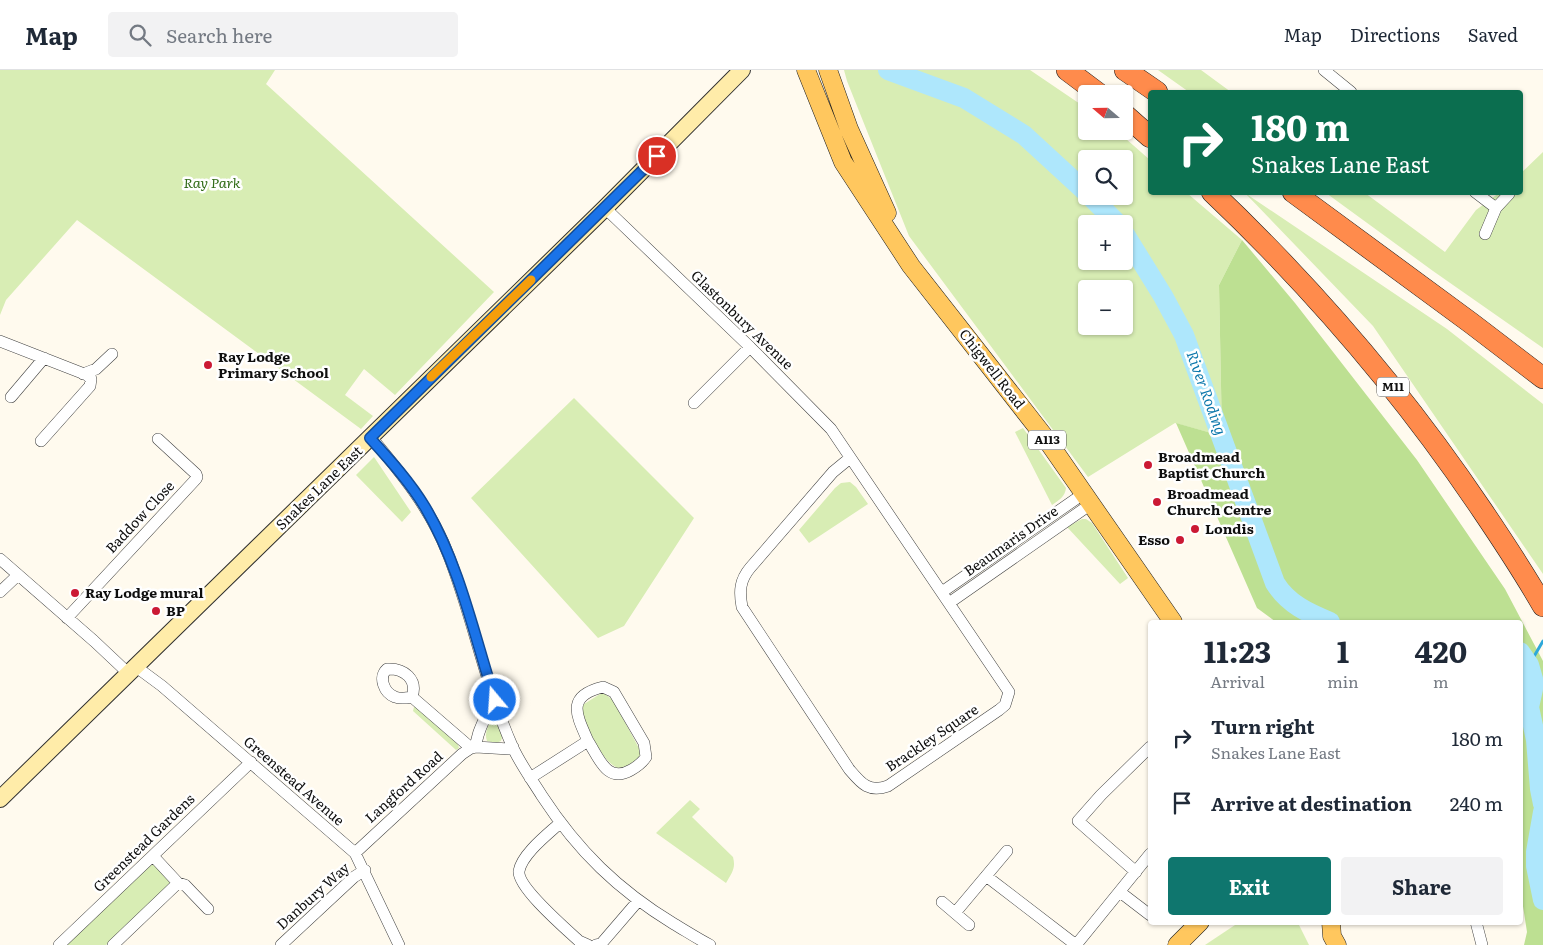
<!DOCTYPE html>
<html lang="en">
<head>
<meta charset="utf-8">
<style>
	:root { --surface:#fff; --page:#f2f2f3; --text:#1f2937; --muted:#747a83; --line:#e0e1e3; --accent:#0f766e }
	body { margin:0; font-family:Literata,serif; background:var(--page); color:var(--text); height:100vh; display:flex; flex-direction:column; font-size:19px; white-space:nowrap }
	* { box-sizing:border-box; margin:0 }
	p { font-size:16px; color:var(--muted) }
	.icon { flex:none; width:28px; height:28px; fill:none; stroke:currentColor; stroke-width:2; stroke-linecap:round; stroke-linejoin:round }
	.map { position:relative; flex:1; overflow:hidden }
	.side { position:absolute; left:1148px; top:550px; width:375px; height:305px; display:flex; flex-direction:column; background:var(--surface); border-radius:5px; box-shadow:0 1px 4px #0004 }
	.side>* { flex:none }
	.banner { position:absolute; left:1148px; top:20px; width:375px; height:105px; border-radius:5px; box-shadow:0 1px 4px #0004; background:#0b6e4f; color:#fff; overflow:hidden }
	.needle { width:32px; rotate:290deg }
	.buttons { position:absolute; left:1078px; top:15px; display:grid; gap:10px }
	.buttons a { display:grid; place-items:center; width:55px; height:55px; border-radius:5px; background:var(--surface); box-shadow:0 1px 4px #0004; font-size:25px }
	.pin { position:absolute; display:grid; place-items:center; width:42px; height:42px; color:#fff; margin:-21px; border:2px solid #fff; border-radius:50%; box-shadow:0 1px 5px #0007 }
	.me { position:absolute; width:55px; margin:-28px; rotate:342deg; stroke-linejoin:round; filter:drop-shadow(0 0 4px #0008) }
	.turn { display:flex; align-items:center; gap:18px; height:105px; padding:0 20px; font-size:22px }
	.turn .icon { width:65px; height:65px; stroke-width:2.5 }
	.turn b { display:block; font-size:35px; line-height:42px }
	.eta { display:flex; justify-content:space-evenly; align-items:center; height:85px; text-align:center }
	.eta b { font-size:30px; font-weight:700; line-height:35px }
	.action { display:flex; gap:10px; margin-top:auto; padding:10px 20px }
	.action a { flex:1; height:58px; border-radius:5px; background:var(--accent); color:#fff; font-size:20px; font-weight:700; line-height:58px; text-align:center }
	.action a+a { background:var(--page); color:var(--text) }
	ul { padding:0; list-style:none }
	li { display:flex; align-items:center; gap:15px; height:65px; padding:0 20px }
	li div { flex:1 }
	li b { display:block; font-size:19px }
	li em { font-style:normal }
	header { display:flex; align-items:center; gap:30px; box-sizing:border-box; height:70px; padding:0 25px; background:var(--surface); border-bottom:1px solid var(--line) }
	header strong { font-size:24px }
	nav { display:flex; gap:28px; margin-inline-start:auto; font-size:18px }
	.search { width:350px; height:45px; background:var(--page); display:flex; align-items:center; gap:12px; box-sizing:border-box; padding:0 18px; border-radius:5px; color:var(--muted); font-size:19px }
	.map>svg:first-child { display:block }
	.green { fill:#d8edb4; fill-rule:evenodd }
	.forest { fill:#bde092 }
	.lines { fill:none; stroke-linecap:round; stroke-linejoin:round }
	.stream { stroke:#2ea8da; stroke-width:3 }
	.river { stroke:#aee7fc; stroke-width:20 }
	.street-casing { stroke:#414141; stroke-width:12 }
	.secondary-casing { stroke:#303030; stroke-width:18 }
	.primary-casing { stroke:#1f1f1f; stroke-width:19 }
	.highway-casing { stroke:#1f1f1f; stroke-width:22 }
	.street { stroke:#fff; stroke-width:11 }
	.secondary { stroke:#ffeca9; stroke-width:16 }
	.primary { stroke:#ffc75e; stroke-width:18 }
	.highway { stroke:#ff8b4c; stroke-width:21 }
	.route-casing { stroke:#114b97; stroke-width:12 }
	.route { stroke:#1a73e8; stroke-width:9 }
	.slow { stroke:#f59e0b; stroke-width:9 }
	.poi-dot { fill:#cb1934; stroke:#fff; stroke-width:2 }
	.labels { text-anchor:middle; stroke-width:5; stroke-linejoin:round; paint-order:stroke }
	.shield { fill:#fff; stroke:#565656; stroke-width:1 }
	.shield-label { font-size:12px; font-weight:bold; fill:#0e0e0e }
	.park-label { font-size:14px; font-style:italic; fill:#326c18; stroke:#fff }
	.street-label { font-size:14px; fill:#0e0e0e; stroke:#fff }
	.poi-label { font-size:14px; font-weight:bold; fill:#0e0e0e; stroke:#fff; text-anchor:start }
	.water-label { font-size:15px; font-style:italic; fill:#0b77ab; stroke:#fff }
</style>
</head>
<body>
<header>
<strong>Map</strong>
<div class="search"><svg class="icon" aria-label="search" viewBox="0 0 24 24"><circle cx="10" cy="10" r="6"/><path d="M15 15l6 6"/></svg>Search here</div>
<nav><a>Map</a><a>Directions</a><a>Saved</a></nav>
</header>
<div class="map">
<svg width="1543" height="875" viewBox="0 0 1543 875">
	<rect width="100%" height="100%" fill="#fffaee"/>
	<path class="green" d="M 0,0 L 275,0 L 266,14 L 494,222 L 395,325 L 364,299 L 345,325 L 373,346 L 361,359 L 77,150 L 6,230 L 0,245 Z
		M 844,0 L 1030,0 L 1086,38 L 1086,61 L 1117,61 L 1150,90 L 1150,122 L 1187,123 L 1242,170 L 1219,215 L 1222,366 L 1175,353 L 1088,407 L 909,166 L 847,11 ZM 1086,89 L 1124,89 L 1124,126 L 1086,126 ZM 1086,154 L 1124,154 L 1124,191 L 1086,191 ZM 1086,219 L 1124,219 L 1124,256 L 1086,256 Z
		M 1158,0 L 1201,0 L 1231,22 L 1189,22 Z
		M 1543,82 L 1543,278 L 1433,201 L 1326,123 L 1365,123 L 1445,182 L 1476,140 L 1499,123 L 1520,122 L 1520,104 Z
		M 1245,123 L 1447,259 L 1543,334 L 1543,504 L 1373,256 Z
		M 574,328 L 694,448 L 624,556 L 598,568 L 471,428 Z
		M 1023,358 L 1066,418 C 1065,427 1059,430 1052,435 L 1015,362 Z
		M 374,387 L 411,442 L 402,452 L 356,405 Z
		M 850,412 L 856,417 L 868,434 L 809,473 L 799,460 L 835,418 L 841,413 Z
		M 1082,449 L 1086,449 L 1092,453 L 1128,508 L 1120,514 L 1067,457 Z
		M 600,624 L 605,624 L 613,630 L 641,682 L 639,688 L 627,696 L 618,698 C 601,691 589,659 581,642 L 581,636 Z
		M 415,633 L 456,668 L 459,678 L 456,680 L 413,641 Z
		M 495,649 L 497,650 L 503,664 L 501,671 L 496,673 L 487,671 C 484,663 488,657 491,650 Z
		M 690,730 L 700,739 L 692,747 L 733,787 C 736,798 732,803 726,813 L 656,763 Z
		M 154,790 L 174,813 L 106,875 L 63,875 Z
		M 1238,853 L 1298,853 L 1309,875 L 1205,875 Z"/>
	<path class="forest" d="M 1242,170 L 1295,233 L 1417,390 L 1505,519 L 1543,591 L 1543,875 L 1524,875 L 1527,862 L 1520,817 L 1520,552 L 1276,552 L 1257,538 L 1176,353 L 1222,366 L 1219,215 Z"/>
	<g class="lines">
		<path class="stream" d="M 1529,595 L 1543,571"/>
		<path class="river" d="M 888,0 L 964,28 L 1024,65 L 1086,122
			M 1090,126 L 1118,154
			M 1124,163 L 1163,226 L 1184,265 L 1275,513 C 1288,534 1308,543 1330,552
			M 1520,582 L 1529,595 L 1533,609 L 1533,619 L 1529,637 L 1536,670 L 1540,719 L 1543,734
			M 1543,742 L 1536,782 L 1536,796 L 1543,830"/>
		<g class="street-casing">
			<path id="street" d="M 1324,0 L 1351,22
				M 1475,122 L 1496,138
				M 605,138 L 750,277 L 831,359 L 1009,622 L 1005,635 L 999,640 L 888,716 C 868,723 861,713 849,699 L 742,537 C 739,521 740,510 750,498 L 833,402 L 850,388
				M 1485,164 L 1496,138 L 1509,124
				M 0,271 L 87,305 L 91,309 L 90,316 L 41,371
				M 83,304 L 96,299 L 112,284
				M 11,327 L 44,288
				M 694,333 L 750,277
				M 371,367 C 401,403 431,439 448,484 C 473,547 485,615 513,678 C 521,695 532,710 542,726 C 578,781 618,820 674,854 C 686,861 698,869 710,875
				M 0,489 L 94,571 L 128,603
				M 0,522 L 18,505
				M 942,522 L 1083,424
				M 949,533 L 1091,434
				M 67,548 L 196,409 L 197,407 L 196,404 L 158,369
				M 135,596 L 162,616 L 355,783 L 399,875
				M 387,599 C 404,598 418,609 412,627 C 407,628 400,629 395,627 C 384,623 378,607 387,599 Z
				M 412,627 L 471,678
				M 476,677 L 509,679 L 513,677
				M 530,708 L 588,671 C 576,644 566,626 603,617 L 614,622 L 644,673 L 646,687 C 642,693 638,696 631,700 C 607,714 599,688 588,671
				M 560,753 C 548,764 522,784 519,801 C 517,817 566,859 579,871 L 588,875
				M 355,783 L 462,684 L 471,678 L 476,677 C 476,662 487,647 491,632 L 495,630
				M 153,786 L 178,813 L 185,815 L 208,839
				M 1136,802 L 1078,751 L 1101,725 L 1150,677
				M 986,806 L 1076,875
				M 1120,822 L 1150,845
				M 942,832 L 969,855
				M 955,843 L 1007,781
				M 1476,852 L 1482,875
				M 59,875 L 251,692
				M 113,875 L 178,813
				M 281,875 L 354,807 L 365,800
				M 596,875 L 601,874 L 638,831
				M 1076,875 L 1150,784"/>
		</g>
		<g class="secondary-casing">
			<path id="secondary" d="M 0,729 L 605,138 L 742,0"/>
		</g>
		<g class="primary-casing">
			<path id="primary" d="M 806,0 L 843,92 L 911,196 L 1044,366 L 1173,552
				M 828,0 L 849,59 L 887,143
				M 1331,852 L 1332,866 L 1337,875
				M 1177,875 L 1200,852"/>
		</g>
		<g class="highway-casing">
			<path id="highway" d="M 1067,0 L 1099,24
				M 1125,0 L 1157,22
				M 1124,44 L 1150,67
				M 1212,122 C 1314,219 1404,324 1482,440 C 1503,471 1524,503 1543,536
				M 1293,122 L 1471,253 L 1543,308"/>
		</g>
		<use href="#street" class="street"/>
		<use href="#secondary" class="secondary"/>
		<use href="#primary" class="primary"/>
		<use href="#highway" class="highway"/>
	</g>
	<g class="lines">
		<g class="route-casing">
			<path id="route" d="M 495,630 C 474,565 460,496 425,437 C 410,412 389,389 370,368 L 657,86"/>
		</g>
		<use href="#route" class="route"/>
		<path class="slow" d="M 431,307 L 531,210"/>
	</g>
	<g class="poi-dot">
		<circle cx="208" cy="295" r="5"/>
		<circle cx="1148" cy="395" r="5"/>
		<circle cx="1157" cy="432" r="5"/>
		<circle cx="1195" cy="459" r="5"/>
		<circle cx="1180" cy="470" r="5"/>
		<circle cx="75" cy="523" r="5"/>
		<circle cx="156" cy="541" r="5"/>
	</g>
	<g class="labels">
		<g class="shield">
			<rect x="1377" y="307.5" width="32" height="19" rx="4"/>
			<rect x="1028" y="360.5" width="38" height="19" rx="4"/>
		</g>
		<g class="shield-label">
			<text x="1393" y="321">M11</text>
			<text x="1047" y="374">A113</text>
		</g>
		<g class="park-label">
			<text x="212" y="118">Ray Park</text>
		</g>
		<g class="street-label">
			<text transform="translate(742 250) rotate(44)" y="5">Glastonbury Avenue</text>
			<text transform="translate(992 299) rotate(52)" y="5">Chigwell Road</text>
			<text transform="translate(319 418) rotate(-44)" y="5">Snakes Lane East</text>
			<text transform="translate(140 447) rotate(-47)" y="5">Baddow Close</text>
			<text transform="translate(1011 471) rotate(-35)" y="5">Beaumaris Drive</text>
			<text transform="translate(932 668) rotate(-34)" y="5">Brackley Square</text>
			<text transform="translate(294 711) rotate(41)" y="5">Greenstead Avenue</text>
			<text transform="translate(404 717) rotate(-42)" y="5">Langford Road</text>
			<text transform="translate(144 773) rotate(-44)" y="5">Greenstead Gardens</text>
			<text transform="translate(313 826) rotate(-42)" y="5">Danbury Way</text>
		</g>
		<g class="poi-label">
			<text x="218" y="292">Ray Lodge<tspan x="218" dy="16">Primary School</tspan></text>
			<text x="1158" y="392">Broadmead<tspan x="1158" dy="16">Baptist Church</tspan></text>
			<text x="1167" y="429">Broadmead<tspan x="1167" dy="16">Church Centre</tspan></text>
			<text x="1205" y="464">Londis</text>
			<text x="1170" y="475" text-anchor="end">Esso</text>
			<text x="85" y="528">Ray Lodge mural</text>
			<text x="166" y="546">BP</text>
		</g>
		<g class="water-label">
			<text transform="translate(1206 323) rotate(70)" y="5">River Roding</text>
		</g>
	</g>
</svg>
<div class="buttons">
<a><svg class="needle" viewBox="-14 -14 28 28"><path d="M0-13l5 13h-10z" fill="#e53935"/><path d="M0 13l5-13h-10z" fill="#747a83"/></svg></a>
<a><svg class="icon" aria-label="search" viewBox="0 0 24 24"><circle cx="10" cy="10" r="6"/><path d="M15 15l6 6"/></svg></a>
<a>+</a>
<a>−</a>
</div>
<div class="pin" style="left:657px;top:86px;background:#d93025"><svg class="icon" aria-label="arrive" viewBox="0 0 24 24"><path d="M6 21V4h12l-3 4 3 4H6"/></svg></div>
<svg class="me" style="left:495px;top:630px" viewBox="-20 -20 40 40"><circle r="17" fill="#1a73e8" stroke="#fff" stroke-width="3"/><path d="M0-11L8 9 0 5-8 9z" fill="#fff"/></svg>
<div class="banner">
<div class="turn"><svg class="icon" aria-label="right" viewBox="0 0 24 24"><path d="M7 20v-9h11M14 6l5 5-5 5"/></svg><div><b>180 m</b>Snakes Lane East</div></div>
</div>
<section class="side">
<div class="eta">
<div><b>11:23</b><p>Arrival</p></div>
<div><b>1</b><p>min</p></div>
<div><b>420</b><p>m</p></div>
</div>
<ul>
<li><svg class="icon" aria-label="right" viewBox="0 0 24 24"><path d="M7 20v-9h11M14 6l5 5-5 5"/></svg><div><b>Turn right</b><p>Snakes Lane East</p></div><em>180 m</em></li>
<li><svg class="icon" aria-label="arrive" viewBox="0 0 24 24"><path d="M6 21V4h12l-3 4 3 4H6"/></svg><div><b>Arrive at destination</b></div><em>240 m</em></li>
</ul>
<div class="action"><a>Exit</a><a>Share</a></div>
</section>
</div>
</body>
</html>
